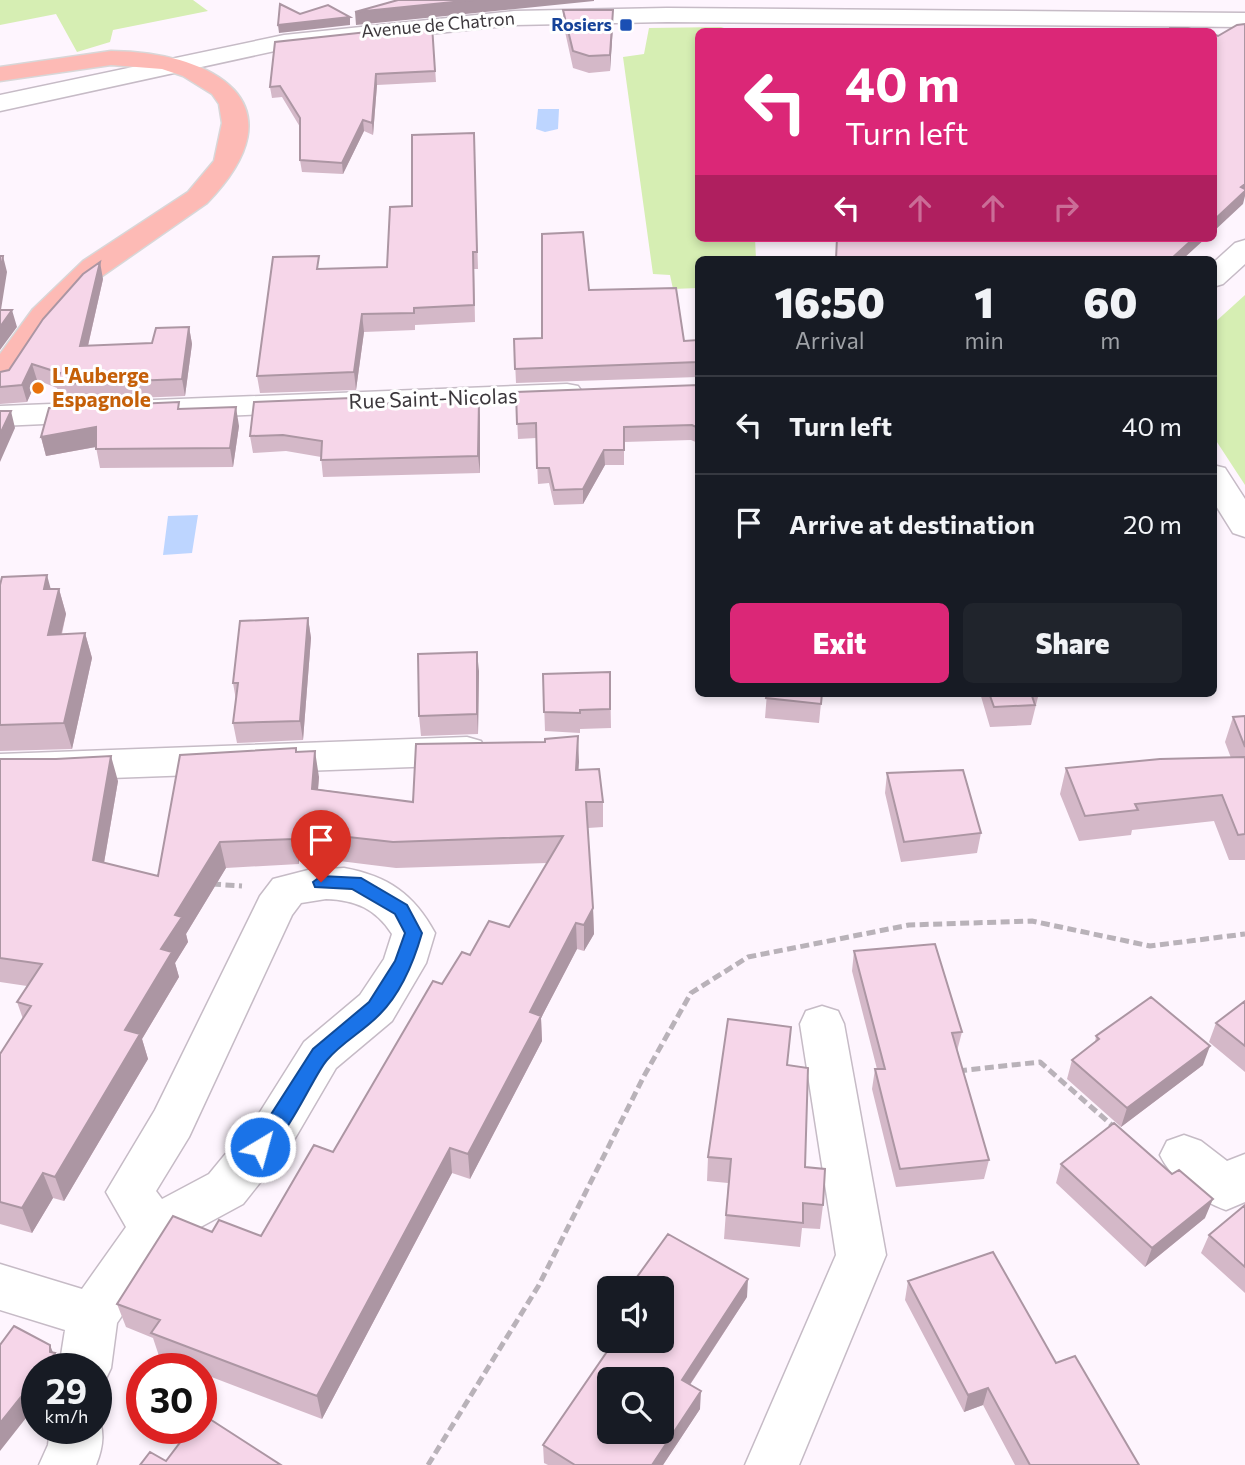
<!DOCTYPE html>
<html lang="en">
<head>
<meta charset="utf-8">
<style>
	:root { --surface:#171b24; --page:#20242c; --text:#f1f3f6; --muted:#9ea1a6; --line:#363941; --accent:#db2777 }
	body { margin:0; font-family:Commissioner,sans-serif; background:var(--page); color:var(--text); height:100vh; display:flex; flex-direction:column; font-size:26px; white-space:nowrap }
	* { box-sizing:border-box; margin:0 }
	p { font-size:23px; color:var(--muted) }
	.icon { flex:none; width:38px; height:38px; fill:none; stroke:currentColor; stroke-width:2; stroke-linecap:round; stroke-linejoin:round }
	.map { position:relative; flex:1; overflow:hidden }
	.sheet { position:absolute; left:695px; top:256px; width:522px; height:441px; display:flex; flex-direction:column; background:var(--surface); border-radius:10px; box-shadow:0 4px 10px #0003 }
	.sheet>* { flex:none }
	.guide { position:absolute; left:695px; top:28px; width:522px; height:214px; border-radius:10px; box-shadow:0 4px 10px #0003; background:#db2777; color:#fff; overflow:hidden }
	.fabs { position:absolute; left:597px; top:1276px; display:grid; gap:14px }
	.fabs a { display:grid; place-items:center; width:77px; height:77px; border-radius:10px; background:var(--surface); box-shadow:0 4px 10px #0003; font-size:35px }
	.speed { position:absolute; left:21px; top:1353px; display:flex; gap:14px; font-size:35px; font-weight:700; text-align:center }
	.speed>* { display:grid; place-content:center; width:91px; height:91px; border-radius:50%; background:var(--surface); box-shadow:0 4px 10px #0003; line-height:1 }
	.speed small { font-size:18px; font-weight:400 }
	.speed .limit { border:10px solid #d22; background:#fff; color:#111 }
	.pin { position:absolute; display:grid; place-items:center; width:60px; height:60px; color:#fff; margin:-72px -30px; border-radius:50% 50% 50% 0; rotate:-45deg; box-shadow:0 0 7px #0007 }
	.pin .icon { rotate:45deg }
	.me { position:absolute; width:77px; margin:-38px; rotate:37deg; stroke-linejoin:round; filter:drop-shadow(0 0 5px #0008) }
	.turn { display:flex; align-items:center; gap:24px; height:147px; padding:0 35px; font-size:32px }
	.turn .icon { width:91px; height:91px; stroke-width:2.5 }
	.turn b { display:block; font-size:49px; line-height:60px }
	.lanes { display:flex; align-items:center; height:66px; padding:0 35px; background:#0003; justify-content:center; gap:35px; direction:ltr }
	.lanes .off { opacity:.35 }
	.eta { display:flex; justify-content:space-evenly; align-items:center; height:119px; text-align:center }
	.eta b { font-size:42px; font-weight:800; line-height:49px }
	.action { display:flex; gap:14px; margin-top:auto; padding:14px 35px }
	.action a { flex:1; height:80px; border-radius:10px; background:var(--accent); color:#fff; font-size:28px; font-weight:800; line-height:80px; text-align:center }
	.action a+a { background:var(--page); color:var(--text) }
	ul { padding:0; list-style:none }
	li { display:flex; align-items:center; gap:21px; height:98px; padding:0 35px; border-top:2px solid var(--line) }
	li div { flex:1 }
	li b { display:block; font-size:26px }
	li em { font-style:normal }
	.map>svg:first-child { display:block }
	.green { fill:#d6eeb3 }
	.water { fill:#bdd5ff }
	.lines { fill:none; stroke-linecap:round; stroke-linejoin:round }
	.minor-casing { stroke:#c6bbc6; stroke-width:3 }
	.major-casing { stroke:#d8d7d8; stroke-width:3 }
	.path { stroke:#b9b2b9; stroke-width:5; stroke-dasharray:9 4.5; stroke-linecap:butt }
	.minor { fill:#fff; fill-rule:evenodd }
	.major { fill:#fdbab5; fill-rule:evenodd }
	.wall { fill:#d4b8c8 }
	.shaded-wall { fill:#ac96a3 }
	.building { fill:#f6d6e9; stroke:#ac96a3; stroke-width:2; fill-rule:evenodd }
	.route { fill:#1a73e8; stroke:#114b97; stroke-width:2 }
	.transit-dot { fill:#1a4fb4; stroke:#fff; stroke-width:2.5 }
	.food-dot { fill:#e8710a; stroke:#fff; stroke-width:2.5 }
	.labels { text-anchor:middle; stroke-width:6; stroke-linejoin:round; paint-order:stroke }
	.far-street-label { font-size:18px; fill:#3c373c; stroke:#fff }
	.far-transit-label { font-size:18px; font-weight:bold; fill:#164399; stroke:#fff; text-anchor:end }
	.food-label { font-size:21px; font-weight:bold; fill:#c56008; stroke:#fff; text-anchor:start }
	.street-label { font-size:21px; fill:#3c373c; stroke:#fff }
</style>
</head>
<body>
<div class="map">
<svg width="1245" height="1465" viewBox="0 0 1245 1465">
	<rect width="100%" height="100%" fill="#fef5fe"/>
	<path class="green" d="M 0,0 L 193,0 L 208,11 L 113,30 L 110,42 L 77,52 L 56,14 L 0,25 Z
		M 721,27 L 733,31 L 698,32 L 698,238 L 755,238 L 756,259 L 698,259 L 698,288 L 673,289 L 670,275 L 653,274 L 623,57 L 644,54 L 649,28 Z
		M 1245,295 L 1245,485 L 1213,436 L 1213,324 Z"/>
	<path class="water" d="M 538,109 L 559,109 L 558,129 L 545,132 L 536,129 Z
		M 198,515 L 192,553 L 163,555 L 168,516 Z"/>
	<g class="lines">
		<g class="minor-casing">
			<path id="minor" d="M 667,8 L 1245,13 L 1245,27 L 667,22 L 514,25 L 284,49 L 0,111 L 0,95 L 284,35 L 514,11 Z
				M 1245,240 L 1245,264 L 1223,284 L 1213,287 L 1213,263 L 1235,243 Z
				M 567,384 L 578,386 L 583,393 L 578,400 L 0,426 L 0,406 Z
				M 1213,465 L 1225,468 L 1245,499 L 1245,537 L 1233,533 L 1213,501 Z
				M 467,737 L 481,741 L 486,751 L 481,761 L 467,765 L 0,782 L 0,754 Z
				M 344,868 C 388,876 414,894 435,933 L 426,963 L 392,1021 L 336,1068 L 294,1140 L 243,1204 L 171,1243 L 117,1323 L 111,1368 L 103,1385 L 96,1388 L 96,1368 L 59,1368 L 65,1330 L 0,1310 L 0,1264 L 82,1289 L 126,1227 L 106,1192 L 155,1110 L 260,896 L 273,879 L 308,870 ZM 326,899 C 356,900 376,909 392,934 L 384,959 L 360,995 L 304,1042 L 260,1112 L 209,1174 L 162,1199 L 156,1191 L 189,1137 L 292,915 L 301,903 Z
				M 822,1006 L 838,1011 L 844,1024 L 886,1255 L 799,1465 L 745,1465 L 836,1255 L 800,1024 L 806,1011 Z
				M 1184,1135 L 1201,1141 L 1227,1161 L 1245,1154 L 1245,1202 L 1226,1210 C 1200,1201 1172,1180 1160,1155 L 1167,1141 Z
				M 96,1411 C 105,1430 104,1445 96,1465 L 39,1465 L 48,1445 L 50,1428 L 96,1428 Z"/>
		</g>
		<g class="major-casing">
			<path id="major" d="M 111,51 C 214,52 304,103 207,203 L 85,288 L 45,334 L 11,385 L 0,387 L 0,354 L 33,309 L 83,261 L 188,192 L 214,161 L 222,123 L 219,104 L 212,94 L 183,76 L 162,69 L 111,65 L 0,81 L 0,67 Z"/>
		</g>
		<path class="path" d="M 212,884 L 242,886
			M 958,1071 L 1040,1062 L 1114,1127
			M 428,1465 L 539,1285 L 644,1076 L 691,993 L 748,957 L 909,925 L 1032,921 L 1150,946 L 1245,934"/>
		<use href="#minor" class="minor"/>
		<use href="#major" class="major"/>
	</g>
	<path class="wall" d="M 563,10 L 613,10 L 610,71 L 589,73 L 573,68 L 564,27 Z
		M 432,25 L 436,82 L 377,85 L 373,135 L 364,131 L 343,174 L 302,172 L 300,160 L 300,127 L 282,97 L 272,98 L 270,87 Z
		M 474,133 L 478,269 L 474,269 L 475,322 L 415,325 L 415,330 L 364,332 L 356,390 L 260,393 L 257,376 L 321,269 L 387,267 L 412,206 Z
		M 103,279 L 88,346 L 152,343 L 189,327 L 192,344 L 185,396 L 61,401 L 57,388 L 37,380 L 27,402 L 0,404 L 0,372 L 9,370 Z
		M 589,290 L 684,341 L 698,340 L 698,377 L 516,383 L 514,339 L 542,338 Z
		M 698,385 L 698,443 L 691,440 L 624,442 L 624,465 L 605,465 L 583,504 L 554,505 L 549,483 L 538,484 L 536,438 L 518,439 L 516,392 Z
		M 479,400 L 480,473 L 323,477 L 321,457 L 286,451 L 253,453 L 250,436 L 352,405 Z
		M 180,409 L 239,426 L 233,467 L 100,468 L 96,447 L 46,456 L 41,437 Z
		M 0,585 L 50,589 L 59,589 L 66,614 L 62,634 L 85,633 L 92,658 L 72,749 L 0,751 Z
		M 308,618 L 311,638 L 303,740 L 237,743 L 233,723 L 236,700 L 233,683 Z
		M 479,671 L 478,734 L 421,736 L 419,716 Z
		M 610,672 L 611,728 L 580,729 L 580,733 L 545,731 L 543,674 Z
		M 767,693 L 822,693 L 819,723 L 765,718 Z
		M 980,693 L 1039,693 L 1031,725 L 990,727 Z
		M 1245,716 L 1245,860 L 1229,860 L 1214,821 L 1132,830 L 1131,835 L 1079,841 L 1060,794 L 1066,768 L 1231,758 L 1225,742 L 1233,717 Z
		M 578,736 L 578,770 L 603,802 L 603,827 L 588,828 L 593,908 L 594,934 L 584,951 L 577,949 L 541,1018 L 542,1041 L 470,1179 L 452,1173 L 322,1419 L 201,1373 L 201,1368 L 191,1368 L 159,1356 L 153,1338 L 126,1327 L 117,1304 L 212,1232 L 261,1236 L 333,1152 L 442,984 L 470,955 L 509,927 L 547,863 L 396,868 L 299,856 L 299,864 L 226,868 L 186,934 L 188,942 L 175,963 L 179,977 L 142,1039 L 148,1059 L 64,1201 L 53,1198 L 32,1233 L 0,1224 L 0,1054 L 23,1019 L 17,1002 L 27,986 L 0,982 L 0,759 L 118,781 L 104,863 L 158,876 L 296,748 L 297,752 L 319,777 L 318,789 L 413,802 L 545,742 Z
		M 887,773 L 981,833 L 977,853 L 901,862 L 885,793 Z
		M 854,951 L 962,1032 L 957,1051 L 989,1160 L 984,1179 L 896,1187 L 872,1089 L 875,1069 L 877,1069 L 852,971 Z
		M 1245,1001 L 1245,1072 L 1209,1042 L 1216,1023 Z
		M 1096,1036 L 1203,1065 L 1121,1127 L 1067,1079 L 1072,1060 L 1095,1043 Z
		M 787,1065 L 805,1167 L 823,1205 L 820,1229 L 802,1228 L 800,1247 L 724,1239 L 728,1183 L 707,1181 L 708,1157 Z
		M 1061,1164 L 1205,1218 L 1145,1267 L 1056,1183 Z
		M 1245,1205 L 1245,1293 L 1201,1253 L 1209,1235 Z
		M 908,1281 L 1056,1363 L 1139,1465 L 1015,1465 L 983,1405 L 964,1412 L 905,1300 Z
		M 747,1297 L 690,1385 L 700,1409 L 663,1465 L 548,1465 L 544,1463 L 543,1445 L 607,1353 L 599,1349 L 599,1331 L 609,1317 L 609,1340 L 662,1340 Z"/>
	<path class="shaded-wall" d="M 473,0 L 594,0 L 594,1 L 356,25 L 355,12 Z
		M 613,10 L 613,27 L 610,71 L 610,55 Z
		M 350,17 L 350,25 L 279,33 L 278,25 Z
		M 376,74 L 377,85 L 373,135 L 372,123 Z
		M 363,120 L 364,131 L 343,174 L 342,163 Z
		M 1245,184 L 1245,196 L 1243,204 L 1213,232 L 1213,221 Z
		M 1194,238 L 1206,238 L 1183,259 L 1171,259 Z
		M 3,256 L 7,272 L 0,316 L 0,273 Z
		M 100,262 L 103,279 L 84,363 L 80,346 Z
		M 12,310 L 17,327 L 0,350 L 0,327 Z
		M 362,314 L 364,332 L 356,390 L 354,372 Z
		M 189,327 L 192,344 L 185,396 L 182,379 Z
		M 32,364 L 37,380 L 27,402 L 22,385 Z
		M 479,400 L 480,416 L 480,473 L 478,456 Z
		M 236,407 L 239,426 L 233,467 L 230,448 Z
		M 11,411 L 15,428 L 0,462 L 0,434 Z
		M 96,427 L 101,446 L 46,456 L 41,437 Z
		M 604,450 L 605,465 L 583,504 L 583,489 Z
		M 47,575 L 54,601 L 44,589 Z
		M 59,589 L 66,614 L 55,660 L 48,635 Z
		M 308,618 L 311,638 L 303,740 L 300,721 Z
		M 85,633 L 92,658 L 72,749 L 64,723 Z
		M 477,652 L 479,671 L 478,734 L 477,714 Z
		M 578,736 L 579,762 L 577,796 L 576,770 Z
		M 315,751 L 319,777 L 316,814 L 312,789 Z
		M 111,756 L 118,781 L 100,886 L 93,860 Z
		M 295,831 L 299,856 L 299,864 L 294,839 Z
		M 220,842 L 226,868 L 186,934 L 188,942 L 175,963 L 179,977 L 142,1039 L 148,1059 L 64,1201 L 55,1177 L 125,1030 L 161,949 L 175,915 Z
		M 593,908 L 594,934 L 584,951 L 584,925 Z
		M 576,923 L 577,949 L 541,1018 L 542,1041 L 470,1179 L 468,1154 L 530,1012 Z
		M 1210,1046 L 1203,1065 L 1121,1127 L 1127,1108 Z
		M 450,1148 L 452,1173 L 322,1419 L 317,1396 Z
		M 43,1173 L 53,1198 L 32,1233 L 22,1208 Z
		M 1213,1199 L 1205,1218 L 1145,1267 L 1152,1248 Z
		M 748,1279 L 747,1297 L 681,1398 L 682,1380 Z
		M 50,1345 L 54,1355 L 55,1353 L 62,1368 L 43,1368 L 50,1352 Z
		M 37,1377 L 37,1404 L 0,1451 L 0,1423 Z
		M 988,1388 L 983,1405 L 964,1412 L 968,1395 Z
		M 701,1391 L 700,1409 L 663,1465 L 652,1465 Z"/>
	<path class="building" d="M 398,0 L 473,0 L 355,12 Z
		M 280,4 L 300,14 L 328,5 L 350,17 L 278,25 Z
		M 563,10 L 613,10 L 610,55 L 589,56 L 573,51 Z
		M 1245,24 L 1245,184 L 1241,187 L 1245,189 L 1245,191 L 1213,221 L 1213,34 L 1218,36 L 1237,25 Z
		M 432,25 L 435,71 L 376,74 L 372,123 L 363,120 L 342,163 L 300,160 L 300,118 L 280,86 L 270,87 L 275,42 Z
		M 1170,28 L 1188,28 L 1201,32 L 1169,32 Z
		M 474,133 L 477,252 L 473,252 L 474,305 L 414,308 L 414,313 L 362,314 L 354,372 L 257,376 L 273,257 L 319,256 L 317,269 L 387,267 L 390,207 L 412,206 L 412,135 Z
		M 583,232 L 589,290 L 676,288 L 684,341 L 698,340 L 698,362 L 515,369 L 514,339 L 542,338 L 542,234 Z
		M 837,238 L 1194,238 L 1171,259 L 836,259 Z
		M 0,256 L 3,256 L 0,273 Z
		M 100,262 L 80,346 L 152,343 L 156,328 L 189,327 L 182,379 L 57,384 L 60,373 L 32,364 L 22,385 L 0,387 L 0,372 L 9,370 L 43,319 L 83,274 Z
		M 0,310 L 12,310 L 0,327 Z
		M 698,385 L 698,428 L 692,425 L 624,427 L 624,450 L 604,450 L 583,489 L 554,490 L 549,468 L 537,468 L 536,423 L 517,424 L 516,392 Z
		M 351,398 L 350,405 L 479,400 L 478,456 L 321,460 L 322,441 L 283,435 L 250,436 L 254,402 Z
		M 179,402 L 178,409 L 236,407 L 230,448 L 96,449 L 96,427 L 41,437 L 49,408 Z
		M 0,411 L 11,411 L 0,434 Z
		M 47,575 L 44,589 L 59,589 L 48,635 L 85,633 L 64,723 L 0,725 L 0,585 L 2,577 Z
		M 308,618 L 300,721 L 233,723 L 238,683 L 233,683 L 240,621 Z
		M 477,652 L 477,714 L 419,716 L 418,654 Z
		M 610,672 L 610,709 L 580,710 L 580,713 L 544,712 L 543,674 Z
		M 767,693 L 822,693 L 821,704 L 766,698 Z
		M 989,693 L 1031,693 L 1035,705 L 994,707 Z
		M 1245,716 L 1245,747 L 1233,717 Z
		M 578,736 L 576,770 L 599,769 L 603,802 L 586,802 L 593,908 L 584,925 L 576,923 L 530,1012 L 541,1016 L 468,1154 L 450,1148 L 317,1396 L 151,1333 L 160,1320 L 117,1304 L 173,1216 L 212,1232 L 219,1220 L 261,1236 L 314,1145 L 333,1152 L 433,981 L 442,984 L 462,952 L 470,955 L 489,921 L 509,927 L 563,836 L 393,842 L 295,831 L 294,839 L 220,842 L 175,915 L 182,917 L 161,949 L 172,952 L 125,1030 L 140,1034 L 55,1177 L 43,1173 L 22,1208 L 0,1202 L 0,1054 L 31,1006 L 17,1002 L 42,964 L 0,958 L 0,759 L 56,759 L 111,756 L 93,860 L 158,876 L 180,755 L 296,748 L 296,752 L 315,751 L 312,789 L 413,802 L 416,744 L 545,742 L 545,739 Z
		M 1245,757 L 1245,834 L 1238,835 L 1222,795 L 1135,804 L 1138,810 L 1085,816 L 1066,768 L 1160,759 Z
		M 963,770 L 981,833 L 904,842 L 887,773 Z
		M 935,944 L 962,1032 L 952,1033 L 989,1160 L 900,1169 L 875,1069 L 885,1069 L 854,951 Z
		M 1151,997 L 1210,1046 L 1127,1108 L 1072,1060 L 1099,1039 L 1096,1036 Z
		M 1245,1001 L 1245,1046 L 1216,1023 Z
		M 728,1019 L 791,1027 L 787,1065 L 808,1068 L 805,1167 L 825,1169 L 823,1205 L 803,1203 L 803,1223 L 726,1215 L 731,1159 L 708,1157 Z
		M 1114,1123 L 1172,1174 L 1179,1170 L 1213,1199 L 1152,1248 L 1061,1164 Z
		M 1245,1205 L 1245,1267 L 1209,1235 Z
		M 668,1234 L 748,1279 L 682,1380 L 701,1391 L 652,1465 L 575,1465 L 543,1445 L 615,1340 L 662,1340 L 662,1288 L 629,1288 ZM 609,1379 L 662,1379 L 662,1432 L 609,1432 Z
		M 993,1252 L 1056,1363 L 1075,1356 L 1139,1465 L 1030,1465 L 988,1388 L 968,1395 L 908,1281 Z
		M 609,1317 L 609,1337 L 599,1331 Z
		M 14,1326 L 50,1345 L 50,1352 L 55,1353 L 43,1368 L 37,1368 L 37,1377 L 0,1423 L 0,1345 Z
		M 202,1414 L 281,1465 L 140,1465 L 150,1452 L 166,1461 L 191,1428 L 201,1428 Z"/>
	<path class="route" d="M 321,876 L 361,878 L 407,905 L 422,933 C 414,961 401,993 380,1014 C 364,1031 342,1042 327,1060 C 311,1078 279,1162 253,1152 L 250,1147 L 313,1049 L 369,1002 L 395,961 L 405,933 L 395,914 L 352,889 L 315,887 L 313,882 Z"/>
	<rect class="transit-dot" x="619" y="18" width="14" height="14" rx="3.5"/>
	<circle class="food-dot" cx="38" cy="388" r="7"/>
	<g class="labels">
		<g class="far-street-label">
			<text transform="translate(438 25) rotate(-5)" y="6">Avenue de Chatron</text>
		</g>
		<g class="far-transit-label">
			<text x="612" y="31">Rosiers</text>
		</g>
		<g class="food-label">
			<text x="52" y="383">L'Auberge<tspan x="52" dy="24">Espagnole</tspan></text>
		</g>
		<g class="street-label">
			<text transform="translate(433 399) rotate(-2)" y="7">Rue Saint-Nicolas</text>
		</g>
	</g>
</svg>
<div class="fabs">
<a><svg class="icon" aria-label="sound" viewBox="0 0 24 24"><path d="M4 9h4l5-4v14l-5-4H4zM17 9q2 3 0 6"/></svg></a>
<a><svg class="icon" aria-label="search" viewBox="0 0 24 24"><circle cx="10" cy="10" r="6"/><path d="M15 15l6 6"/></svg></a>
</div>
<div class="speed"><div>29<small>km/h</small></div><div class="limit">30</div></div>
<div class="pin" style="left:321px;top:882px;background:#d93025"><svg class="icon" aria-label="arrive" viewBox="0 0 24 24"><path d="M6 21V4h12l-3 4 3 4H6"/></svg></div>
<svg class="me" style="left:260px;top:1147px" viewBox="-20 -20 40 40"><circle r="17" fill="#1a73e8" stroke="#fff" stroke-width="3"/><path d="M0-11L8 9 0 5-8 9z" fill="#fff"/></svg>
<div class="guide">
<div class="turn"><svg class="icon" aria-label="left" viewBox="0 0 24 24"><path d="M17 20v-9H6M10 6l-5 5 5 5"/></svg><div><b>40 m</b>Turn left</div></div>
<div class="lanes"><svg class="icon" aria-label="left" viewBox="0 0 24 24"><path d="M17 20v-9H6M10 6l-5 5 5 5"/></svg><svg class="icon off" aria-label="ahead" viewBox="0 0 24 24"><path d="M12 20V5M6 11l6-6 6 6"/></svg><svg class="icon off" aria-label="ahead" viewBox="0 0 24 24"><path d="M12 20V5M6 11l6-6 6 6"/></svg><svg class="icon off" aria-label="right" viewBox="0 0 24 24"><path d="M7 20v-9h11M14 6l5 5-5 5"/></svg></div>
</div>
<section class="sheet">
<div class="eta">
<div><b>16:50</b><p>Arrival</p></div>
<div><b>1</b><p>min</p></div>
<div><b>60</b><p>m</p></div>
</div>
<ul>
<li><svg class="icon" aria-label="left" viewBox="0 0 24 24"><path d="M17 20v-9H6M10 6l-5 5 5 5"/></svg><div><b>Turn left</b></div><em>40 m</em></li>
<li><svg class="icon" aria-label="arrive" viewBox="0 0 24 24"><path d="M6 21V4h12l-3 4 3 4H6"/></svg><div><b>Arrive at destination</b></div><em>20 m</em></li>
</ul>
<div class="action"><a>Exit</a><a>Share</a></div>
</section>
</div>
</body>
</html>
